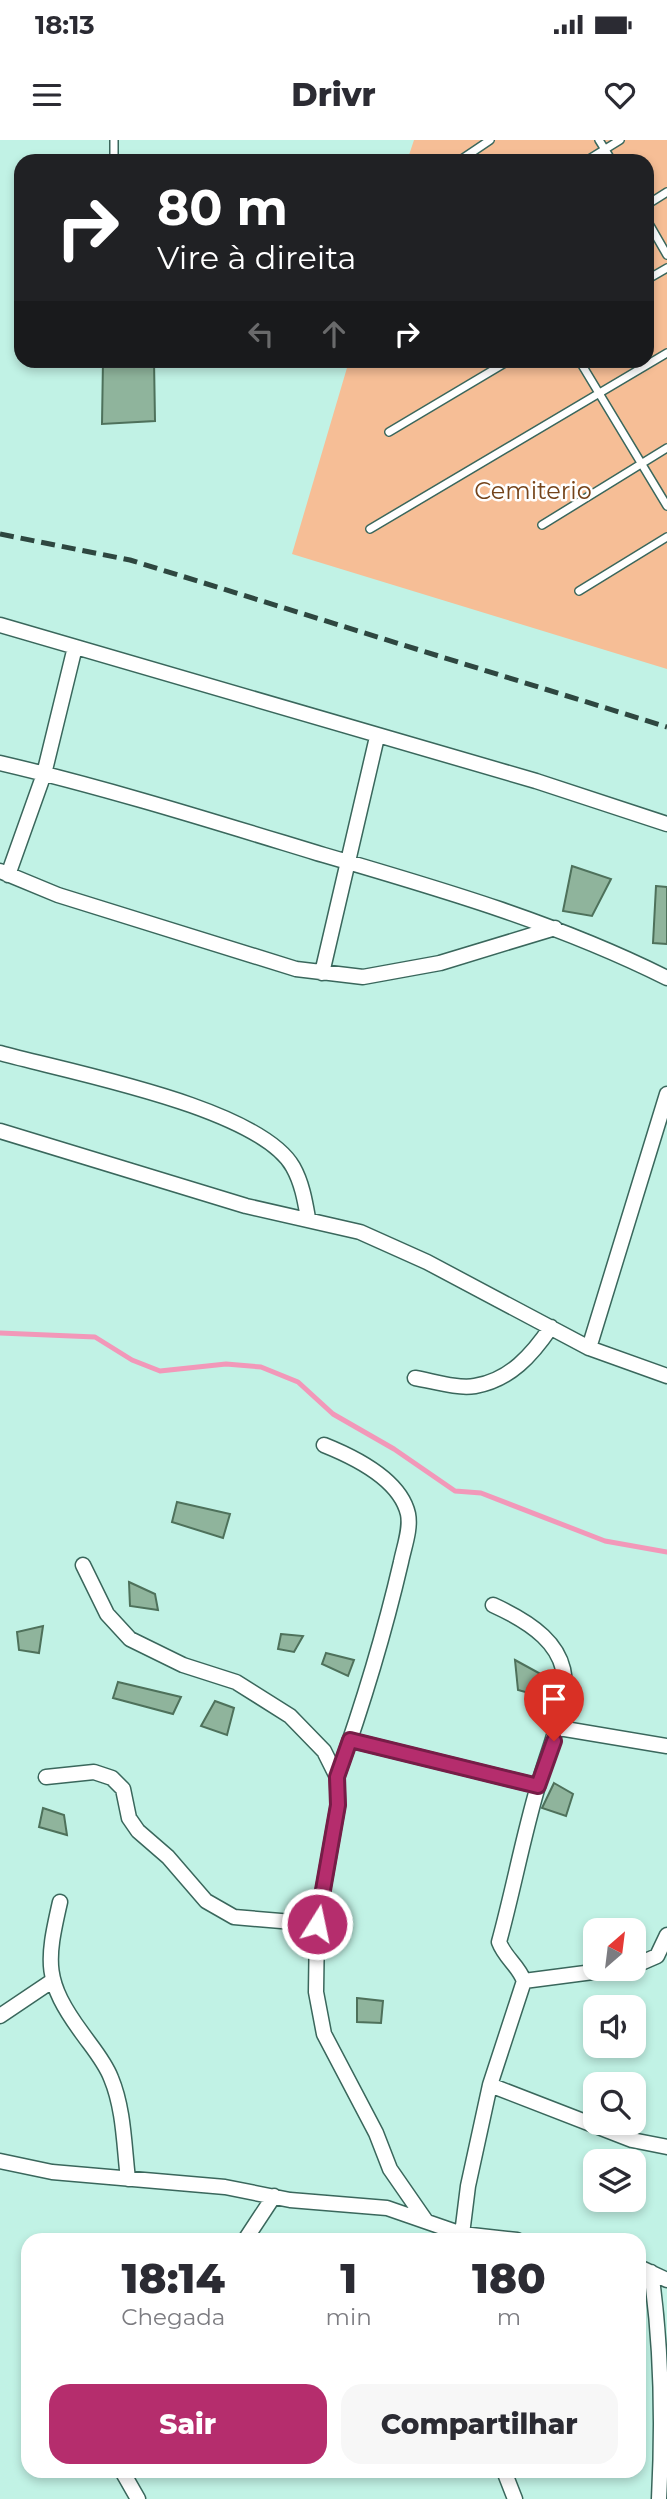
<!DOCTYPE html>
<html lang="pt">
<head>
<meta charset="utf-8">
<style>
	:root { --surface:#fff; --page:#f7f7f7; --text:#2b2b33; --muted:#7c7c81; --accent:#b52d6d }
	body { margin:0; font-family:Montserrat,sans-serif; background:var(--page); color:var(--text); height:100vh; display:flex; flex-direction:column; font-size:26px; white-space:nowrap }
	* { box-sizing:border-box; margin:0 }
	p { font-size:23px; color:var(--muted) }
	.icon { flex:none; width:38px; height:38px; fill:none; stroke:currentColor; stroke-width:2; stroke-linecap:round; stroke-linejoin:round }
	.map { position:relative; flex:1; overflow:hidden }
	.side { position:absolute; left:21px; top:2093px; width:625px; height:245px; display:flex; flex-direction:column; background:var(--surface); border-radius:21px; box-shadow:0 4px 10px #0003 }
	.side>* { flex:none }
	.hud { position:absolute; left:14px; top:14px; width:640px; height:214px; border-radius:21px; box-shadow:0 4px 10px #0003; background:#202124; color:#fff; overflow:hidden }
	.needle { width:46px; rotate:28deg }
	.buttons { position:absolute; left:583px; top:1778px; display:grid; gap:14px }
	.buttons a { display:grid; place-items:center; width:63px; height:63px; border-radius:14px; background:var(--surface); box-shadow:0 4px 10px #0003; font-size:35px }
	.pin { position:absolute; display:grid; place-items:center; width:60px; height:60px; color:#fff; margin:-72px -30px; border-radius:50% 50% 50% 0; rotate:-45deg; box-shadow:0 0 7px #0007 }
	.pin .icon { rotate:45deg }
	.me { position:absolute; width:77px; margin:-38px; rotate:10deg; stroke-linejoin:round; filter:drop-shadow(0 0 5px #0008) }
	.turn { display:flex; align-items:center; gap:24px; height:147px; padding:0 28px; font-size:32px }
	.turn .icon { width:91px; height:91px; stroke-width:2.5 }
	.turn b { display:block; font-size:49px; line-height:60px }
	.lanes { display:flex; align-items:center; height:66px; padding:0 28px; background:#0003; justify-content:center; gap:35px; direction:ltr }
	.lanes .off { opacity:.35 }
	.eta { display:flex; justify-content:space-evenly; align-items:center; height:119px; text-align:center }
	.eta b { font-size:42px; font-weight:800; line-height:49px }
	.cta { display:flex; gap:14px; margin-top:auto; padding:14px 28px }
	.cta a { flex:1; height:80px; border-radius:21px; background:var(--accent); color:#fff; font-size:28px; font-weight:800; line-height:80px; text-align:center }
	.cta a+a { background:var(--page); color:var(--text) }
	.status { display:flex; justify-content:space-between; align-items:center; height:49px; padding:0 35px; background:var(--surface); direction:ltr }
	.status svg { height:19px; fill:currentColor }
	header { display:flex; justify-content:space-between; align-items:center; height:91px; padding:0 28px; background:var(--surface); font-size:32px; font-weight:800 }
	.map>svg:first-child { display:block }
	.green { fill:#f6be96 }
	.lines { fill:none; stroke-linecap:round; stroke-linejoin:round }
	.stream { stroke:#f298b9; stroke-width:5 }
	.building { fill:#8fb49c; stroke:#4e715b; stroke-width:2 }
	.lane-casing { stroke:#3a675c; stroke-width:10 }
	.street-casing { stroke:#3a675c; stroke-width:17 }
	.lane { stroke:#fff; stroke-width:7 }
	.street { stroke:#fff; stroke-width:14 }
	.rail { stroke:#2e4740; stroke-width:5; stroke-dasharray:14 7; stroke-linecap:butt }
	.route-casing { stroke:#761d47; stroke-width:18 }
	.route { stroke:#b52d6d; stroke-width:12 }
	.labels { text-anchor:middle; stroke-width:5; stroke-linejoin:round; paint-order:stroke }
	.park-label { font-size:24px; fill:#74431a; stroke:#fff }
</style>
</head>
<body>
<div class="status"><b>18:13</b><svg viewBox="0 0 49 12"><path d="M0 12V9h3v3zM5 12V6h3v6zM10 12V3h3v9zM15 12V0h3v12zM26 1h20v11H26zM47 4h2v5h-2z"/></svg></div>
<header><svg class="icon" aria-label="menu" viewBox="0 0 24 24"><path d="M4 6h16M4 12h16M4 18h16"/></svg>Drivr<svg class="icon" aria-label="heart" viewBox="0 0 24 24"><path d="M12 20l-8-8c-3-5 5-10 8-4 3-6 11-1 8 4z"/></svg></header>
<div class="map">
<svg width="667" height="2359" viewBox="0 0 667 2359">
	<rect width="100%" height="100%" fill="#c1f2e5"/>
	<path class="green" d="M 414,0 L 667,0 L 667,529 L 292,414 L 349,221 L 648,220 L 648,21 L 407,21 Z"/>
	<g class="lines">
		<path class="stream" d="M 0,1193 L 95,1197 L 132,1220 L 160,1231 L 226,1224 L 261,1227 L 298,1242 L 333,1274 L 394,1309 L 455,1351 L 481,1353 L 605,1401 L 667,1412"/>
	</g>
	<path class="building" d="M 103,220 L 154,220 L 155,281 L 102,284 Z
		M 572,726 L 611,739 L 592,776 L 563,771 Z
		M 656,746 L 667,747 L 667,804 L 653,803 Z
		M 177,1362 L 230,1374 L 223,1398 L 172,1382 Z
		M 129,1442 L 155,1454 L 158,1470 L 130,1466 Z
		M 43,1486 L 39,1513 L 19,1510 L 17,1492 Z
		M 281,1494 L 303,1496 L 294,1512 L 278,1509 Z
		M 326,1513 L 354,1520 L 348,1536 L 322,1524 Z
		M 515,1520 L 548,1538 L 540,1556 L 518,1550 Z
		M 118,1542 L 181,1557 L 173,1574 L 113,1558 Z
		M 215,1561 L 234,1568 L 227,1595 L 201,1586 Z
		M 554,1643 L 573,1654 L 566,1676 L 542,1668 Z
		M 43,1668 L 64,1675 L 67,1695 L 39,1687 Z
		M 357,1858 L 383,1861 L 381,1883 L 357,1882 Z"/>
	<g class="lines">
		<g class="lane-casing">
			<path id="lane" d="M 114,0 L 114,21
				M 599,0 L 612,21
				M 459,21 L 490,0
				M 586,21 L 620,0
				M 648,64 L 667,52
				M 648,82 L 667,115
				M 648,139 L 667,128
				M 579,220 L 667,366
				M 389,292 L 510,220
				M 542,385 L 667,308
				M 370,389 L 667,213
				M 579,451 L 667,397"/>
		</g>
		<g class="street-casing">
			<path id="street" d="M 0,485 L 536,641 L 667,684
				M 0,623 C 107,648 212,681 317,713 C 437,748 555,782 667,838
				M 0,731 L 58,755 L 296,829 L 363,837 L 440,823 L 555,788
				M 8,735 L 44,634 L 75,507
				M 322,833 L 377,597
				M 0,913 C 68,932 259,967 293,1027 C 302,1043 305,1061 308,1078
				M 0,991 L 246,1066 L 360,1092 L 427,1122 L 589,1208 L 667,1236
				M 589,1208 L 667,954
				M 415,1238 C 433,1241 457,1249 475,1246 C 510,1240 532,1215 551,1187
				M 324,1305 C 354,1317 400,1339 408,1374 C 411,1389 404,1407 401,1422 C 384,1495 362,1567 337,1637
				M 83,1425 L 107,1474 L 130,1499 L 183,1525 L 236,1542 L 290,1576 L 324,1611 L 337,1637 L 338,1665 L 317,1784 L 316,1852 L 324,1894 L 376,1993 L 390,2029 L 426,2081
				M 559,1588 L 667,1606
				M 350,1600 L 538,1646
				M 46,1637 L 94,1632 L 112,1638 L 123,1649 L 129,1678 L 138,1691 L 168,1717 L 206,1761 L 234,1777 L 317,1784
				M 60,1762 C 46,1823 44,1841 82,1893 C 92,1907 105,1922 111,1938 C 124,1969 124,2006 128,2039
				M 634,1826 L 657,1816 L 667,1795
				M 524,1841 L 616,1829
				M 0,1876 L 52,1841
				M 490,1945 L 632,2000 L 667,2007
				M 0,2021 L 52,2032 L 225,2047 L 290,2060 L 387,2068 L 462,2094 L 517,2100
				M 245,2100 L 274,2056
				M 465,2100 L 462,2094 L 468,2046 L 490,1945 L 524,1841 C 518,1825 505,1818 499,1802 C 513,1751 523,1697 538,1646 C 563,1560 599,1513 493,1465
				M 639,2127 L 667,2140
				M 651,2132 C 662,2209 663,2282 659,2359
				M 122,2331 L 138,2359
				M 504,2331 L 515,2359"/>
		</g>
		<use href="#lane" class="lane"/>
		<use href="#street" class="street"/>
		<path class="rail" d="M 0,394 L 130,420 L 667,587"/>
	</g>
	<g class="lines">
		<g class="route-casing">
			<path id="route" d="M 317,1784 L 338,1665 L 337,1637 L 350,1600 L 538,1646 L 554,1601"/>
		</g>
		<use href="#route" class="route"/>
	</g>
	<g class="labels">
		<g class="park-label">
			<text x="533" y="359">Cemiterio</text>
		</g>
	</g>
</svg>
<div class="buttons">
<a><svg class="needle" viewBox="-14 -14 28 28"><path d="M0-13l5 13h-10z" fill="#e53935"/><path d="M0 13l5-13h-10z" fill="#7c7c81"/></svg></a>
<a><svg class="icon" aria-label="sound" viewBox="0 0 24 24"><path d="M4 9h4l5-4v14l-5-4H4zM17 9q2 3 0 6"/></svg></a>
<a><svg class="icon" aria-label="search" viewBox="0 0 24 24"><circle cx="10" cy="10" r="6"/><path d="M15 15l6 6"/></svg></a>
<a><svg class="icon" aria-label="layers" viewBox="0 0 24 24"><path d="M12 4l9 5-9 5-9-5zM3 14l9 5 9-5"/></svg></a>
</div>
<div class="pin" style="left:554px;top:1601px;background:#d93025"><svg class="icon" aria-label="arrive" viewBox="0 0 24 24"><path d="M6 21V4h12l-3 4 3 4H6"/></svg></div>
<svg class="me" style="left:317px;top:1784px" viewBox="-20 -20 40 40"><circle r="17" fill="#b52d6d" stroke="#fff" stroke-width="3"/><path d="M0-11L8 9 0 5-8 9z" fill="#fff"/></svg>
<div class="hud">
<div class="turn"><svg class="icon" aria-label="right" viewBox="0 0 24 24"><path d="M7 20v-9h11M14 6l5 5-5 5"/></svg><div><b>80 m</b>Vire à direita</div></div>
<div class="lanes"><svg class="icon off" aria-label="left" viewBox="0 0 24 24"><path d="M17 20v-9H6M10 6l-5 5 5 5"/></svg><svg class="icon off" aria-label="ahead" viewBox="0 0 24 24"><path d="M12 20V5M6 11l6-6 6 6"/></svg><svg class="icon" aria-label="right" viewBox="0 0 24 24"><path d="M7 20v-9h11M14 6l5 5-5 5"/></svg></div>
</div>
<section class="side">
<div class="eta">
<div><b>18:14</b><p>Chegada</p></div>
<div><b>1</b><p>min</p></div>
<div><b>180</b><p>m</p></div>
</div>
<div class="cta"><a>Sair</a><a>Compartilhar</a></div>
</section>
</div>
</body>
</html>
